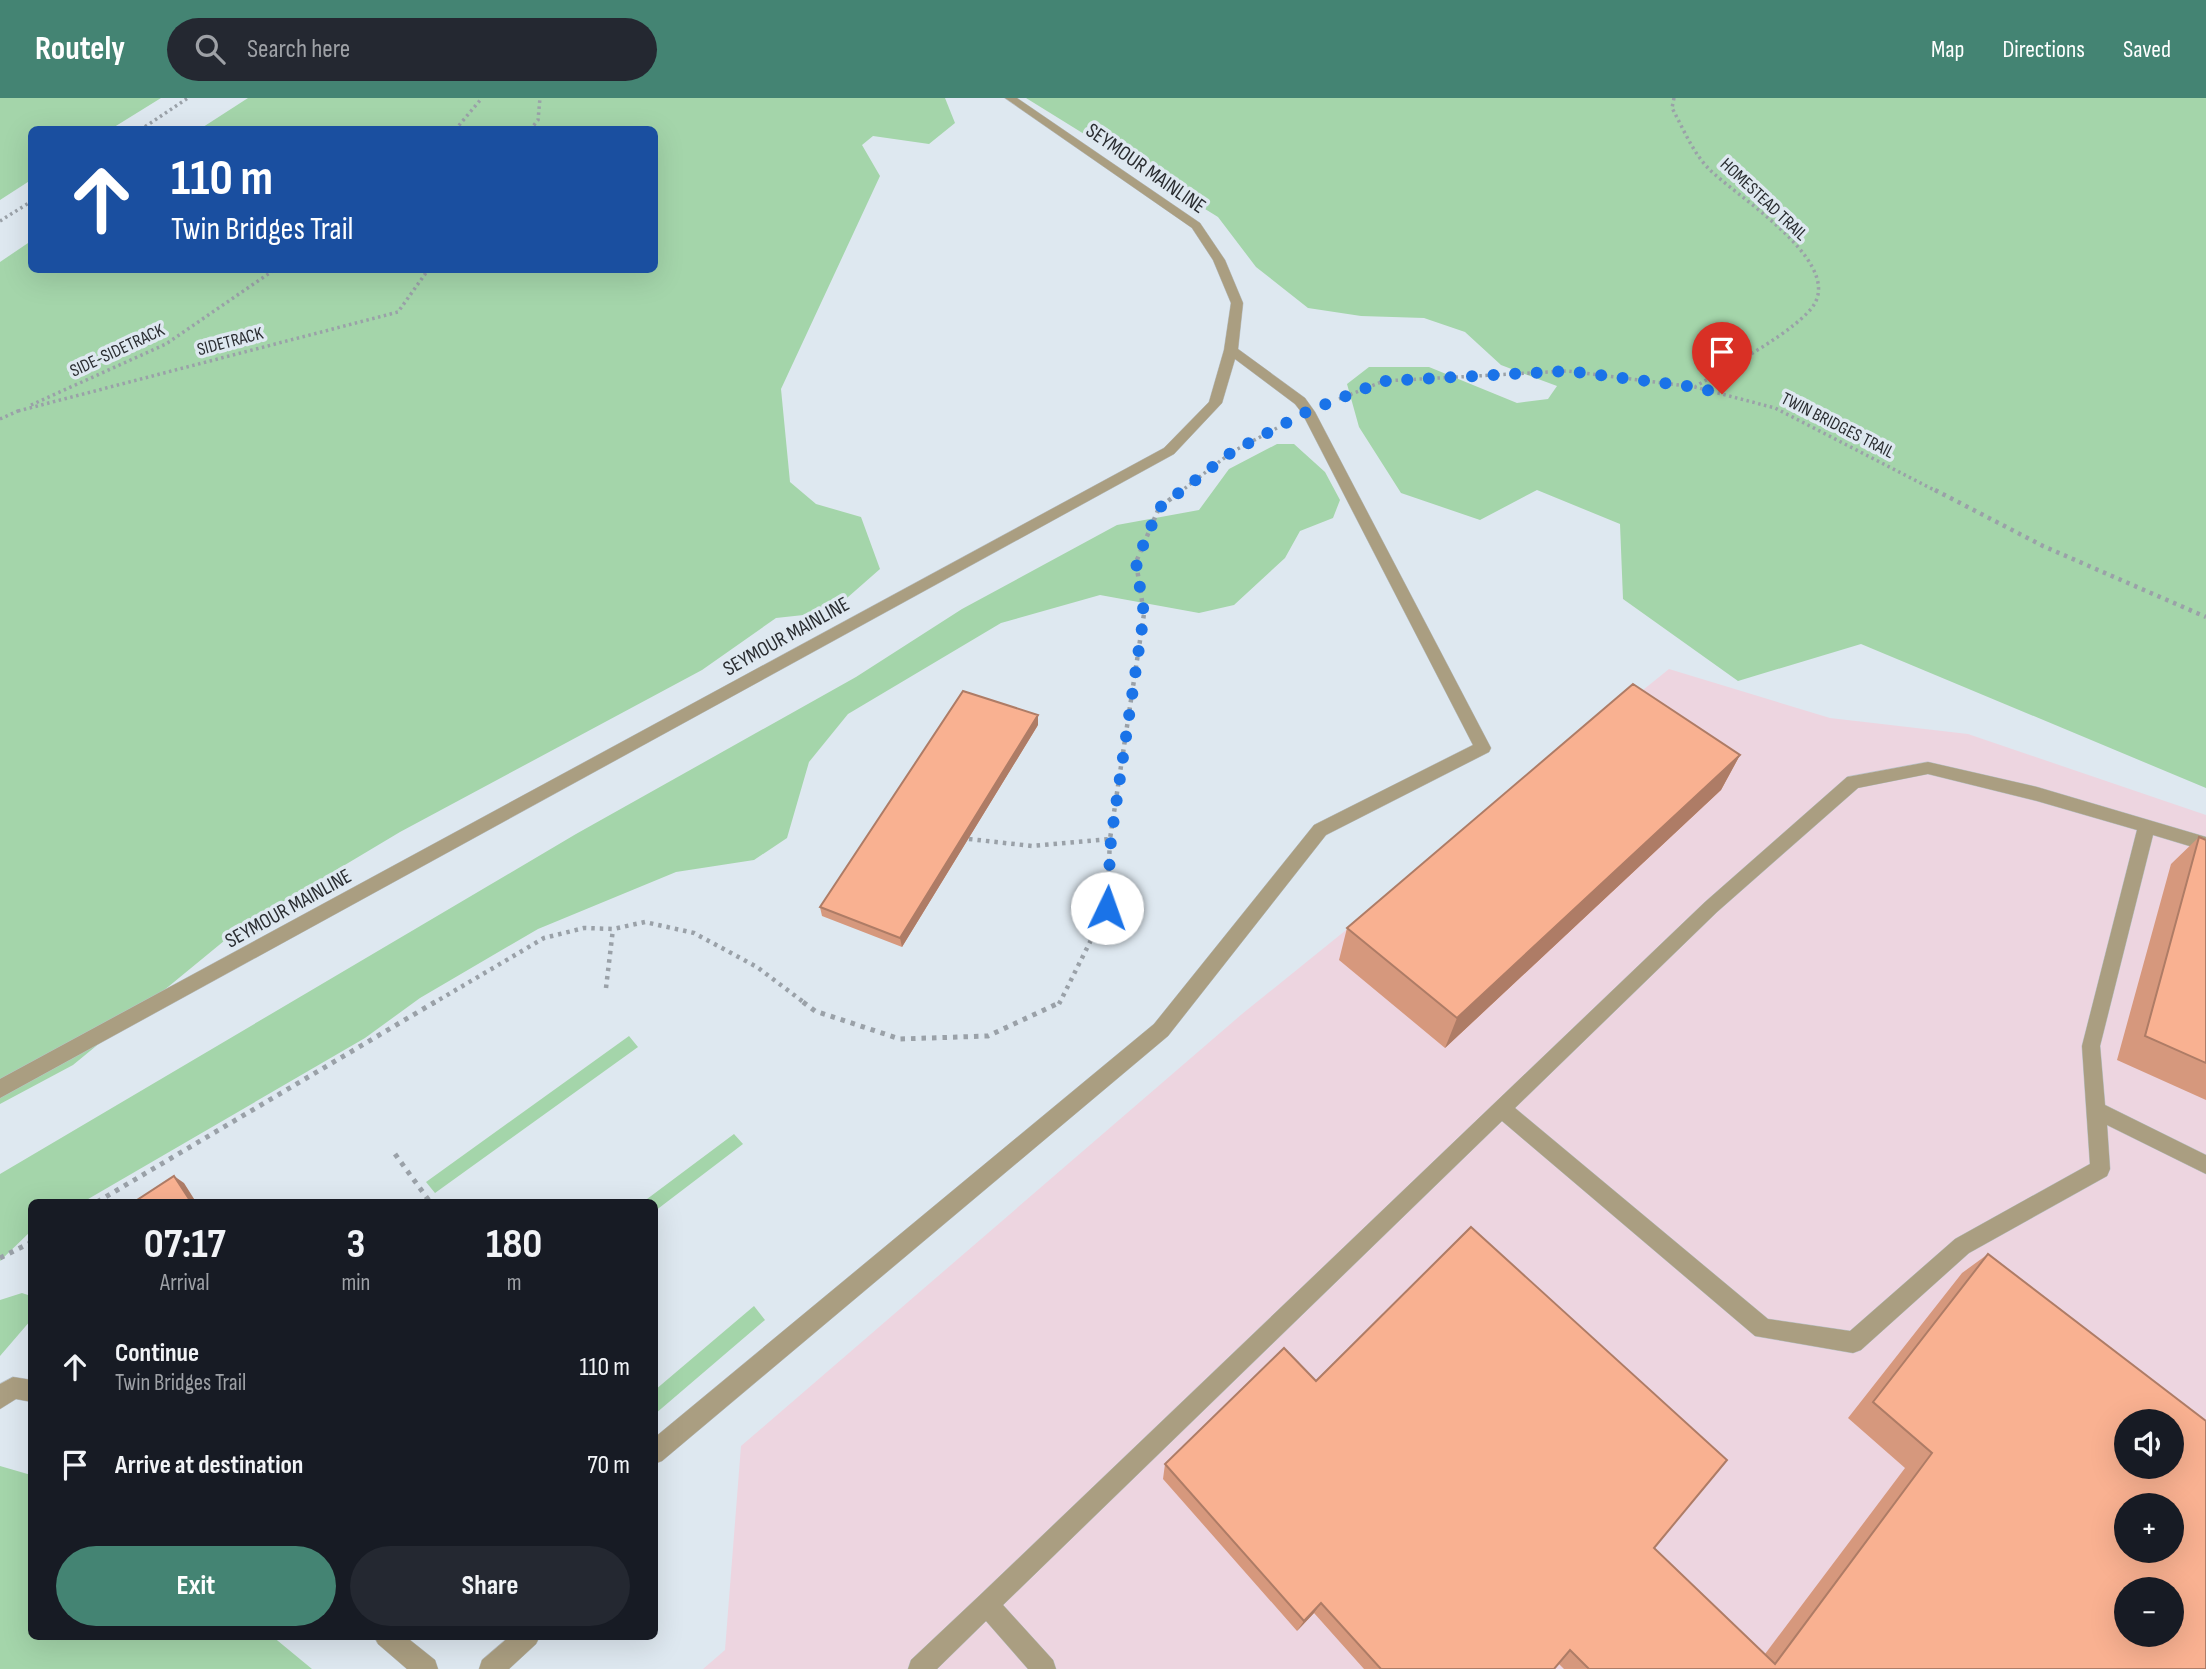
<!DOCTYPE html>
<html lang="en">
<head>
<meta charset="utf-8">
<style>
	:root { --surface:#171b24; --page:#242831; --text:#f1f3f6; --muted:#9ea1a6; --accent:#448473 }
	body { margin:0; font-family:"Sofia Sans Condensed",sans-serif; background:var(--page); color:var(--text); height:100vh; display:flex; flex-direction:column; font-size:26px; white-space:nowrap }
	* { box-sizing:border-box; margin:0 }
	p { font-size:23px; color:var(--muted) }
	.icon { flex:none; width:38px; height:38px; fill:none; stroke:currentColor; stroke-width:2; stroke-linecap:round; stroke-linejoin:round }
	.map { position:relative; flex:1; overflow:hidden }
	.drawer { position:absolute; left:28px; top:1101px; width:630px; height:441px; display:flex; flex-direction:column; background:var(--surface); border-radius:10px; box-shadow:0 7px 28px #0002 }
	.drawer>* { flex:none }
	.guide { position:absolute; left:28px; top:28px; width:630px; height:147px; border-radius:10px; box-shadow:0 7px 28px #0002; background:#1a4fa0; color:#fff; overflow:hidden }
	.buttons { position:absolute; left:2114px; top:1311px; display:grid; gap:14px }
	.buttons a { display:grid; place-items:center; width:70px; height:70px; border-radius:50%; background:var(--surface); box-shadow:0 7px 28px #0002; font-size:35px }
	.pin { position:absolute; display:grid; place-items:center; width:60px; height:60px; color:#fff; margin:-72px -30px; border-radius:50% 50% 50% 0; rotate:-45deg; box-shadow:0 0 7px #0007 }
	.pin .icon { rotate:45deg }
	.me { position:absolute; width:77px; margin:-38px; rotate:3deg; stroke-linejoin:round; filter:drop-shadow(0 0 5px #0008) }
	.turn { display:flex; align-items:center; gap:24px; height:147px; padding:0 28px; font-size:32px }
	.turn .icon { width:91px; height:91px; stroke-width:2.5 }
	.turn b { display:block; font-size:49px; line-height:60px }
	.eta { display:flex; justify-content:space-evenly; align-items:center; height:119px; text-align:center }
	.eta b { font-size:42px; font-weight:700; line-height:49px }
	.primary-button { display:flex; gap:14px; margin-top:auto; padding:14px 28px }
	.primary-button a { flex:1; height:80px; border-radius:42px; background:var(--accent); color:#fff; font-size:28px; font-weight:700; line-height:80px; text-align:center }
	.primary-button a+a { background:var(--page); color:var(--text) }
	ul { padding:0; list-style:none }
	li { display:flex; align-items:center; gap:21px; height:98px; padding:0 28px }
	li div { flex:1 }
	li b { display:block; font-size:26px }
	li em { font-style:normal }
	header { display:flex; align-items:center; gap:42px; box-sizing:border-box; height:98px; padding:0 35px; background:var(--accent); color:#fff }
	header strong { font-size:33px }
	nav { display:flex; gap:38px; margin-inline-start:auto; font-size:24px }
	.search { width:490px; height:63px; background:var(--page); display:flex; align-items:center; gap:18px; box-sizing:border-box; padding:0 24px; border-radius:38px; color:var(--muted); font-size:26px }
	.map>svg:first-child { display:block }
	.industrial { fill:#edd5e0; fill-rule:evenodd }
	.green { fill:#a4d5aa }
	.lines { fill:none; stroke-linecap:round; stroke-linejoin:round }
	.minor-casing { stroke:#bac3ca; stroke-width:1 }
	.path-far2 { stroke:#9aa1a8; stroke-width:3.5; stroke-dasharray:2.5 3.5; stroke-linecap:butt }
	.path-far1 { stroke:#9aa1a8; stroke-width:4.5; stroke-dasharray:3.5 5; stroke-linecap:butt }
	.path { stroke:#9aa1a8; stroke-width:5; stroke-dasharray:4.5 6; stroke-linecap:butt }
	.minor { fill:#aa9e81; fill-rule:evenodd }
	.wall { fill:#d6987d }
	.shaded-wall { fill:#ae7c66 }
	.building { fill:#f9b191; stroke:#ae7c66; stroke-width:2; fill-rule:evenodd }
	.route { stroke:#1a73e8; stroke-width:12; stroke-dasharray:0 21.6 }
	.labels { text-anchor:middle; stroke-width:7; stroke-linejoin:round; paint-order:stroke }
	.far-street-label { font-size:18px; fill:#2a2d31; stroke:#dee8f0 }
	.street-label { font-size:21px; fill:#2a2d31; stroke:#dee8f0 }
</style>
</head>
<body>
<header>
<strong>Routely</strong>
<div class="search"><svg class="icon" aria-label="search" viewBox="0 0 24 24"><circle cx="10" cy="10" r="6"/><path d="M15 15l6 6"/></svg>Search here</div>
<nav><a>Map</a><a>Directions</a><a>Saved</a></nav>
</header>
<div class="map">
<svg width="2206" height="1571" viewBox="0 0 2206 1571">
	<rect width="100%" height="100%" fill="#dee8f0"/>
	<path class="industrial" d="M 1669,571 L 1830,620 L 1968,636 L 2206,717 L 2206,1571 L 703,1571 L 725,1552 L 741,1348 L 1242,916 ZM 2126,1323 L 2172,1323 L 2172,1368 L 2126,1368 ZM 2126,1407 L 2172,1407 L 2172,1452 L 2126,1452 ZM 2126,1491 L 2172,1491 L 2172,1536 L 2126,1536 Z"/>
	<path class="green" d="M 0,0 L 161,0 L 111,31 L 32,32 L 31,82 L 0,102 Z
		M 248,0 L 945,0 L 955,25 L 929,46 L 873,38 L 862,47 L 880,78 L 781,291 L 790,384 L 816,406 L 861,419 L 880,471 L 831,514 L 776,520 L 702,572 L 400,734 L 241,829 L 73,967 L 0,1006 L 0,164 L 31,143 L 32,172 L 654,172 L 654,32 L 200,31 Z
		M 1026,0 L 2206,0 L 2206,690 L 1861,546 L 1738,583 L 1623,501 L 1620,426 L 1537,392 L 1480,422 L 1401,395 L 1359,329 L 1347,286 L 1369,269 L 1429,269 L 1517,305 L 1548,301 L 1557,288 L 1501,267 L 1465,234 L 1424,220 L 1361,218 L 1308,210 L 1256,169 L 1218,119 Z
		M 1277,346 L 1294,346 L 1325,374 L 1340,402 L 1333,420 L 1300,433 L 1285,460 L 1234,507 L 1199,515 L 1100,497 L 1001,525 L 848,616 L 809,664 L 787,740 L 754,762 L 676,774 L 538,831 L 420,900 L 365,940 L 83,1104 L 32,1104 L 31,1133 L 0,1163 L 0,1076 L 576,736 L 856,579 L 962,511 L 1117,427 L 1199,412 L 1229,371 Z
		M 629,938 L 638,949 L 435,1095 L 426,1084 Z
		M 734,1036 L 743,1046 L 655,1113 L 654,1104 L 643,1104 Z
		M 22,1195 L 31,1198 L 31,1222 L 0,1258 L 0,1202 Z
		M 754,1208 L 765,1222 L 655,1316 L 655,1292 Z
		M 0,1368 L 31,1377 L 32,1538 L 272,1538 L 312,1571 L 0,1571 Z"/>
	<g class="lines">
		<g class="minor-casing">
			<path id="minor" d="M 1005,0 L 1017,0 L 1200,125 L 1225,162 L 1243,205 L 1238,251 L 1305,300 L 1315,314 L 1491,650 L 1489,654 L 1326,737 L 1168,938 L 662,1363 L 654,1366 L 654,1340 L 1154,926 L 1314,727 L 1473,647 L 1302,315 L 1295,306 L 1235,261 L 1222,305 L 1174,356 L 0,1000 L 0,981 L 1164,350 L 1209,304 L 1224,252 L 1231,205 L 1213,162 L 1192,130 Z
				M 1928,664 L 2037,689 L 2206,739 L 2206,753 L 2153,737 L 2100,948 L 2105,1007 L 2206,1057 L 2206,1076 L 2107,1027 L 2110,1071 L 2107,1078 L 1969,1155 L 1861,1252 L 1853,1255 L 1755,1238 L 1502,1023 L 1003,1507 L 1053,1562 L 1056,1571 L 1028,1571 L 986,1523 L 937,1571 L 908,1571 L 911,1562 L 979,1498 L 1705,804 L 1847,679 ZM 1928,676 L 2037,703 L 2137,732 L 2082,948 L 2090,1066 L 1955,1141 L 1850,1233 L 1768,1221 L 1515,1010 L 1717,814 L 1858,690 Z
				M 13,1279 L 32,1282 L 32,1304 L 16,1301 L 0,1311 L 0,1286 Z
				M 374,1538 L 405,1538 L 435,1562 L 438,1571 L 407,1571 L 378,1546 Z
				M 510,1538 L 540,1538 L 536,1546 L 509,1571 L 479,1571 L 482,1562 Z"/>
		</g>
		<path class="path-far2" d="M 1674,0 L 1672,10 C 1683,30 1692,53 1708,70 C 1734,97 1839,160 1815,205 C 1801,231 1723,272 1696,288
			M 140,32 L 188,0
			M 455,32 L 482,0
			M 530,32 L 538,22 L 540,0
			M 0,123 L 32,103
			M 1339,301 L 1384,283 L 1567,273 L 1695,289 L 1775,310 L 1938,394
			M 31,307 L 166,246 L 274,172
			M 18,313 L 398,214 L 428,172
			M 0,321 L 20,312
			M 1180,394 L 1232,354 L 1277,330"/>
		<path class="path-far1" d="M 1935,392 L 2043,448 L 2206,519
			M 969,741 L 1032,748 L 1110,741
			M 606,890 L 613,831
			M 432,906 L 544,840 L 584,830 L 613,831 L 645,824 L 694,835 L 757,869 L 806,906
			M 1059,906 L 1107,810 L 1110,741 L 1144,516 L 1136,464 L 1159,410 L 1182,392"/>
		<path class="path" d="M 803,904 L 815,913 L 900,941 L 988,938 L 1061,904
			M 395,1056 L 430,1104
			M 97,1104 L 435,904
			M 0,1160 L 32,1144"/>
		<use href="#minor" class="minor"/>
	</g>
	<path class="wall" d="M 1038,627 L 902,849 L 822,818 L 820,809 Z
		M 1740,657 L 1721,692 L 1445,950 L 1339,862 L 1347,830 Z
		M 2199,739 L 2206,742 L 2206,1002 L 2117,962 L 2171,766 Z
		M 1988,1156 L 2206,1571 L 1564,1571 L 1558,1565 L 1554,1571 L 1364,1571 L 1314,1515 L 1297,1533 L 1163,1381 L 1165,1366 L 1316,1283 L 1654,1450 L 1765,1556 L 1905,1370 L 1848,1320 L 1962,1175 Z"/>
	<path class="shaded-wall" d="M 1038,617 L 1038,627 L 902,849 L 900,840 Z
		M 1740,657 L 1721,692 L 1445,950 L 1457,920 Z
		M 174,1078 L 184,1085 L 196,1104 L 191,1104 Z
		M 1321,1505 L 1314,1515 L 1297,1533 L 1304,1523 Z"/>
	<path class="building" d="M 1633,586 L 1740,657 L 1457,920 L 1347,830 Z
		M 963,593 L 1038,617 L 900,840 L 820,809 Z
		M 2199,739 L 2206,742 L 2206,965 L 2145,938 Z
		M 174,1078 L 191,1104 L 134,1104 Z
		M 1471,1129 L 1727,1362 L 1654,1450 L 1775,1566 L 1932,1355 L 1873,1304 L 1988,1156 L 2206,1323 L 2206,1571 L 1589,1571 L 1570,1552 L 1554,1571 L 1381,1571 L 1321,1505 L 1304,1523 L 1165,1366 L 1284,1250 L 1316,1283 ZM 2126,1323 L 2172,1323 L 2172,1368 L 2126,1368 ZM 2126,1407 L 2172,1407 L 2172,1452 L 2126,1452 ZM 2126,1491 L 2172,1491 L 2172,1536 L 2126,1536 Z"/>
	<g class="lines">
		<path class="route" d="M 1107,810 L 1111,741 L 1144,516 L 1136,464 L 1159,410 L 1232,354 L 1308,313 L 1384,283 L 1567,273 L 1695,289 L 1722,296"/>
	</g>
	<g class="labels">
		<g class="far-street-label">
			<text transform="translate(1764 101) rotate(43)" y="6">HOMESTEAD TRAIL</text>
			<text transform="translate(230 243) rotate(-15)" y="6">SIDETRACK</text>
			<text transform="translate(117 252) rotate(-25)" y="6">SIDE-SIDETRACK</text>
			<text transform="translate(1838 327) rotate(27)" y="6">TWIN BRIDGES TRAIL</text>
		</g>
		<g class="street-label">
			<text transform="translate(1146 70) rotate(35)" y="7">SEYMOUR MAINLINE</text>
			<text transform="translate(786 538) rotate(-29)" y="7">SEYMOUR MAINLINE</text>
			<text transform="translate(288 810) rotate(-29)" y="7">SEYMOUR MAINLINE</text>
		</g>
	</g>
</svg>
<div class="buttons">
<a><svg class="icon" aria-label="sound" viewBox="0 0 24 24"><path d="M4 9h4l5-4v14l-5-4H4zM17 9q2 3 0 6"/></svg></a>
<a>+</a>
<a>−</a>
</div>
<div class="pin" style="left:1722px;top:296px;background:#d93025"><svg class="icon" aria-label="arrive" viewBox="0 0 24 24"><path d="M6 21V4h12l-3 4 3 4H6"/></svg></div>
<svg class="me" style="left:1107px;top:810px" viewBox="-20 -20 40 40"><circle r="19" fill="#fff"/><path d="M0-13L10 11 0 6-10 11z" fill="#1a73e8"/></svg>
<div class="guide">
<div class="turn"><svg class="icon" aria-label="ahead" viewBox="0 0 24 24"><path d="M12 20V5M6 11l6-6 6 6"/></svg><div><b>110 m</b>Twin Bridges Trail</div></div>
</div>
<section class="drawer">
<div class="eta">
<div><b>07:17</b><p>Arrival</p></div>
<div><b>3</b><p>min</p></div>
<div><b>180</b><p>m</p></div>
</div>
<ul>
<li><svg class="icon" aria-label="ahead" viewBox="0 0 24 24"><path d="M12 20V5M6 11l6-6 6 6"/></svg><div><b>Continue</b><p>Twin Bridges Trail</p></div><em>110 m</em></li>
<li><svg class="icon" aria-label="arrive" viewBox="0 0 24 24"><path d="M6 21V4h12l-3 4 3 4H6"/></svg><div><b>Arrive at destination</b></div><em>70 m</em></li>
</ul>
<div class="primary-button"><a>Exit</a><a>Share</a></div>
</section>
</div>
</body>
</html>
